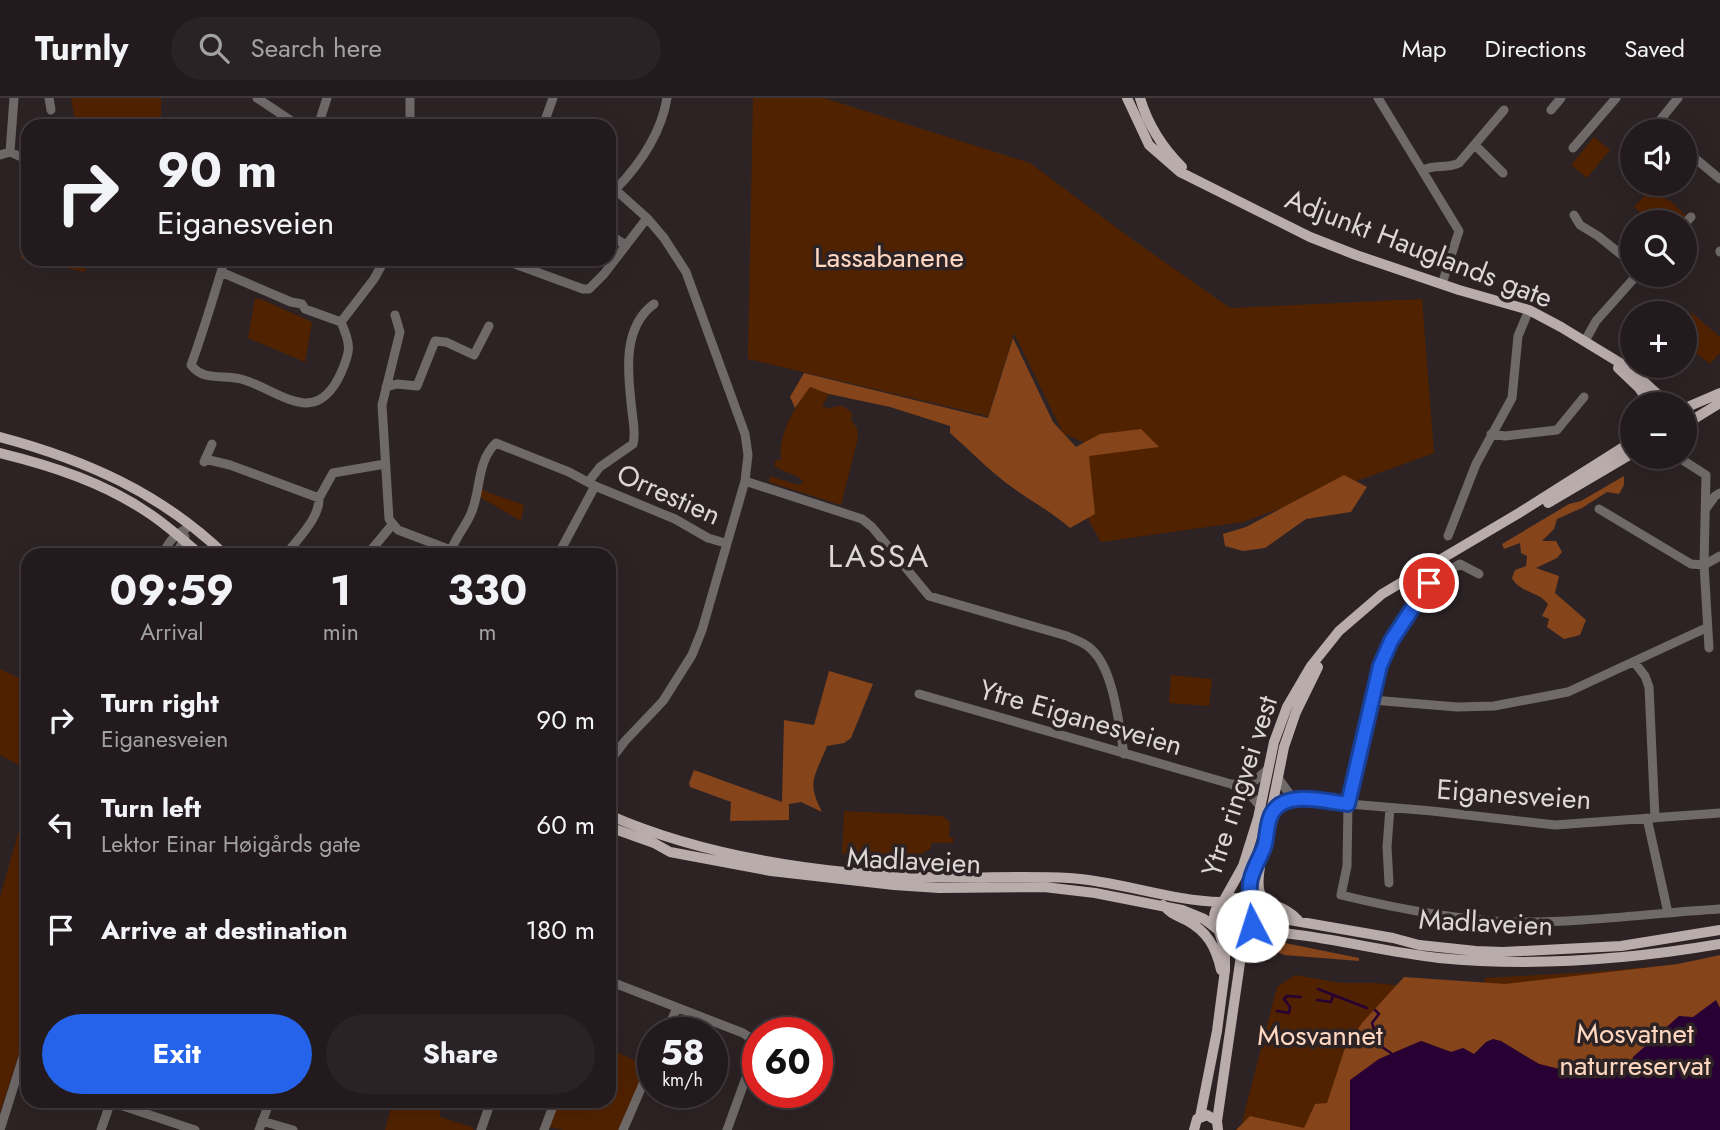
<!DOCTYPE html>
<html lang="en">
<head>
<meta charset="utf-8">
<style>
	:root { --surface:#221a1c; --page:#2a2325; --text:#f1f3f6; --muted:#a2a1a3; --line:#3f383b; --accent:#2563eb }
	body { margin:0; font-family:Jost,sans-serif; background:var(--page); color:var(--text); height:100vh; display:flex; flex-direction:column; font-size:26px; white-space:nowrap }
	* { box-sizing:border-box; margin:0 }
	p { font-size:23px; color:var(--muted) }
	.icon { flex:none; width:38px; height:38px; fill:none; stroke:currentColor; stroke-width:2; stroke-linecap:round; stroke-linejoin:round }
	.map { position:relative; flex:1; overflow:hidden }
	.drawer { position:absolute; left:21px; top:450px; width:595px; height:560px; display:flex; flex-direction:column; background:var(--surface); border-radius:21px; box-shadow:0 7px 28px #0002,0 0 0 2px var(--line) }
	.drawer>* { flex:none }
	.banner { position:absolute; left:21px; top:21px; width:595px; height:147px; border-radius:21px; box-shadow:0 7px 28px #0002,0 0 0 2px var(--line); background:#221a1c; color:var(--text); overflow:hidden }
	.controls { position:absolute; left:1620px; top:21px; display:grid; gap:14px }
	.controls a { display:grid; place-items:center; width:77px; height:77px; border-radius:50%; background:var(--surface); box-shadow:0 7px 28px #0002,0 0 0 2px var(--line); font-size:35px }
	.speed { position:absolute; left:637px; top:919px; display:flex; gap:14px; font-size:35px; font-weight:700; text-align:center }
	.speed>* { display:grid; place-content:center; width:91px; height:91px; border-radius:50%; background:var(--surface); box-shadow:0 7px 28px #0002,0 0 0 2px var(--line); line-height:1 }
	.speed small { font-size:18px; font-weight:400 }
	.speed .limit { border:10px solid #d22; background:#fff; color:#111 }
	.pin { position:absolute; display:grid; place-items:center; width:60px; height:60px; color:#fff; margin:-30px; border:4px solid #fff; border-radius:50%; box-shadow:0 2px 7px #0007 }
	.me { position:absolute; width:77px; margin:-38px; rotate:355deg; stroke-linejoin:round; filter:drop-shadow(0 0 5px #0008) }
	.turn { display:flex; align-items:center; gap:24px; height:147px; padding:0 21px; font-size:32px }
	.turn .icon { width:91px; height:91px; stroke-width:2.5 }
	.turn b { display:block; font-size:49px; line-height:60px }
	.eta { display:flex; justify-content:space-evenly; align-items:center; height:119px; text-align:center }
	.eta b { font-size:42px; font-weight:700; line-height:49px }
	.cta { display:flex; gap:14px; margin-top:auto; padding:14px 21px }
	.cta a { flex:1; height:80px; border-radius:42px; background:var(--accent); color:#fff; font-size:28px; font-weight:700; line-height:80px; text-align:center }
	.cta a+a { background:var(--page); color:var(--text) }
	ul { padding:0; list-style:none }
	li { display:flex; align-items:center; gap:21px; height:105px; padding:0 21px }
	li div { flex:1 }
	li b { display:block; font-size:26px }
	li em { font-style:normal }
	header { display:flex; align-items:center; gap:42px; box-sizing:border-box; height:98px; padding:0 35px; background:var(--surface); border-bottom:2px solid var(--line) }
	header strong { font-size:33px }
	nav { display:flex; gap:38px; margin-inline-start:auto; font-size:24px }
	.search { width:490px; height:63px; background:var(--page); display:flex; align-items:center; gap:18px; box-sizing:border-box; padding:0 24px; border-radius:38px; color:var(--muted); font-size:26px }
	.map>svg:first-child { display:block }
	.green { fill:#512200 }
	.forest { fill:#85441a }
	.water { fill:#280033 }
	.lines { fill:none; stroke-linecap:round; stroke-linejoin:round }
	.stream { stroke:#280033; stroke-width:2.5 }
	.minor { stroke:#6f6a69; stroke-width:9 }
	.major { stroke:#b9adac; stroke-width:10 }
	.route-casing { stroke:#184099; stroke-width:18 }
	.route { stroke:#2563eb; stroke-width:12 }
	.labels { text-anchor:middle; stroke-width:7; stroke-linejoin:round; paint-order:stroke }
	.street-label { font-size:28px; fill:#ddd7d8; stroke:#2d2325 }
	.park-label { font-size:28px; fill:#ffd7c1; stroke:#2d2325 }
	.quarter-label { font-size:32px; letter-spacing:2px; fill:#ddd7d8; stroke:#2d2325 }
</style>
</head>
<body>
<header>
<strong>Turnly</strong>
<div class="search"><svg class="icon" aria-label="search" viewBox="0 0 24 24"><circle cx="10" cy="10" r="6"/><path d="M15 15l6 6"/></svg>Search here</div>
<nav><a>Map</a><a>Directions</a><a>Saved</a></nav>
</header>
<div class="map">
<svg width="1720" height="1032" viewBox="0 0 1720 1032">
	<rect width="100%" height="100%" fill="#2d2325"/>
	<path class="green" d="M 71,0 L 161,0 L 161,28 L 76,28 Z
		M 753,0 L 824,0 L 1030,65 L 1129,139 L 1230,210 L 1422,201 L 1434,355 L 1243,424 L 1101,444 L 1089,423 L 1083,344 L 1063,335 L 1014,235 L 988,318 L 748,261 Z
		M 1594,39 L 1610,52 L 1587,80 L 1571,67 Z
		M 1652,90 L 1668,103 L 1670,102 L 1687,119 L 1682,124 L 1651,124 L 1634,109 Z
		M 28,123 L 28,161 L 78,161 L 85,169 L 85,174 L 20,160 Z
		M 255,200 L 263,202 L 312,224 L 305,264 L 248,240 Z
		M 1692,215 L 1720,239 L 1720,255 L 1710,266 L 1685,247 L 1685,224 Z
		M 810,289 L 829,296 L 822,308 L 830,311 C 840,305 844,308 852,315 L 851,322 L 857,330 L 858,340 L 841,407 L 769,384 L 770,378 L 798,387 L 804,384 C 797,376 785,375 774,368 L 776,362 L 781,362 C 778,334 795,310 810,289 Z
		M 481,391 C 495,398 509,401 524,407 L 521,423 L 480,399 Z
		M 0,571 L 28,584 L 28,672 L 0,657 Z
		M 1171,577 L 1212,581 L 1209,608 L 1169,605 Z
		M 28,700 L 28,928 L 0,1015 L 0,799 Z
		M 844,713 L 942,718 L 950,724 L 949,739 L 953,740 L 953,745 L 932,745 L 930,751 L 916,759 L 842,756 Z
		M1220 820a14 14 0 1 1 28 0a14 14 0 1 1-28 0Z
		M 1720,863 L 1720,1032 L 1240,1032 L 1277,889 L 1295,877 L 1341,885 L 1375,885 L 1421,890 L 1461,884 L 1485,885 L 1484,880 L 1593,874 Z
		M 609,951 L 648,968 L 622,1032 L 563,1032 L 547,1028 L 556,1003 L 609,1003 Z
		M 393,1003 L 409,1003 L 440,1012 L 440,1019 L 472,1029 L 474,1032 L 385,1032 Z"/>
	<path class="forest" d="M 1013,240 L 1053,324 L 1076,349 L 1100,336 L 1141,331 L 1159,349 L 1089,358 L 1095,416 L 1070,430 C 1053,415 1034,405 1016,392 C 991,375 972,354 950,335 L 950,328 L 890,309 L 829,296 L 810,289 L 795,310 L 790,299 L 804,275 L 988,320 Z
		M 1344,377 L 1367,389 L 1351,414 L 1306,421 L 1265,450 L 1243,453 L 1225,448 L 1223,436 L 1246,429 Z
		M 1624,378 L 1624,387 L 1619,396 L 1607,394 L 1582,410 L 1557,421 L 1554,431 L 1542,443 L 1556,443 L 1562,454 L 1557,460 L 1536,470 L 1559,478 L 1555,495 L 1586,522 L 1580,537 L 1564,541 L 1547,529 L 1549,521 L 1542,518 L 1548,506 C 1538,493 1520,495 1512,480 L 1515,472 L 1526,468 L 1527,458 L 1521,455 L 1520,445 L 1504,451 L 1502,446 L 1569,406 L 1581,403 Z
		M 829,573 L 873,586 L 851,640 L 844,645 L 827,648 C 815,679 806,683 822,714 L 801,704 L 789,706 L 789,722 L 730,723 L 731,704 L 690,689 L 689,685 L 694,672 L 782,704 L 784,622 L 814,627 Z
		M 1285,845 L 1359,860 L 1359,863 L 1284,857 L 1274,852 L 1277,847 Z
		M 1720,857 L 1720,910 L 1716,903 L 1630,972 L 1595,980 L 1539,966 L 1500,943 L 1475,956 L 1451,954 L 1421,943 L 1379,961 L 1351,982 L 1350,1032 L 1236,1032 L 1250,1018 L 1304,1030 L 1315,1006 L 1327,1005 L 1345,950 L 1362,925 L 1404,879 L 1505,886 L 1678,866 Z"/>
	<path class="water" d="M 1716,902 L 1720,910 L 1720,1032 L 1350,1032 L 1350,982 L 1379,961 L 1421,943 L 1451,954 L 1463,950 L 1474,956 L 1486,944 L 1493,941 L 1501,943 L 1539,966 L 1595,980 L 1629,972 L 1633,959 L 1679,918 L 1693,919 Z"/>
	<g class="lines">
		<path class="stream" d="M 1318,891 L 1367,910
			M 1317,902 L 1331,904 L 1333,897
			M 1375,912 L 1379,916 L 1372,925 L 1379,947 L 1391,955
			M 1277,913 L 1289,915 L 1290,909 L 1284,901 L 1287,898 L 1301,899"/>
		<path class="minor" d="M 49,0 L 51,12
			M 257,0 L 299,28
			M 410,0 L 410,28
			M 1378,0 L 1459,133 L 1442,186
			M 1551,12 L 1561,0
			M 318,28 L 327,0
			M 543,28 L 553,0
			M 1662,33 L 1657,26 L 1678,0
			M 1475,47 L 1503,75
			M 1573,50 L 1616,0
			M 1685,52 L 1720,81
			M 10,54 L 14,0
			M 0,57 L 10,54 L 28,62
			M 1423,72 C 1435,66 1447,71 1459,65 L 1504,12
			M 609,86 L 647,120 L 664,140 L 686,174 L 745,336 L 748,357 L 745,383 L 702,532 L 692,557 L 663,603 L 625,643 L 609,664
			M 616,91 C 641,65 661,36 667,0
			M 1574,117 L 1580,127 L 1598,138 L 1633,166
			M 1685,125 L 1691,119
			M 609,136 L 625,147
			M 1720,153 L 1720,154
			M 512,165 L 583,191 L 589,191 L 604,176 L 647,120
			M 221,174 L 291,204 L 302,206 L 305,211 L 341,224 C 351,247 351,252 341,275 C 315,332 280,292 241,281 C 223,276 204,284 191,267 C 204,232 214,197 225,161
			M 395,217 L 400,234 L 382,307 L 389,421 L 398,432 L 464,457
			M 341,224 L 374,181 L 385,161
			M 1585,243 L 1596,223 L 1637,177
			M 386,289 L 397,286 L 417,288 L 435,243 L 446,244 L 474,257 L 489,228
			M 1491,336 L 1505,338 L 1557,332 L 1584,299
			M 205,361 L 230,367 L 319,400 L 333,375 L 385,366
			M 1681,361 L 1706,377 L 1704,467 L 1709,550
			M 204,364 L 212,346
			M 589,383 L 600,369 L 633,346 C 636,335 633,324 632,313 C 628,278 621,230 654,206
			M 745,383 L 862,421 L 872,429 L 929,498 L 1067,538 C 1075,542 1084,544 1091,551 C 1114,571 1119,628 1124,656
			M 1707,409 L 1715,398 L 1720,395
			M 1599,411 L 1691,466 L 1704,467 L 1720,458
			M 1448,438 L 1476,366 L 1512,300 L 1518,238 L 1529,212
			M 451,453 C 456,438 467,427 472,413 C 481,390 477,363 496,345 L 569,374 L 595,388 L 675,421 L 708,440 L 725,445
			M 163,457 C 168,444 174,437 186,431
			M 176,457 L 185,439
			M 286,457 C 297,441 320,420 319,400
			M 367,457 L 392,427
			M 558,457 L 595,388
			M 1479,476 L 1460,466 L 1434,481 L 1424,490 L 1391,543 L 1380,568 L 1348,706 L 1347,768 L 1341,797 C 1398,811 1458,822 1516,824 C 1583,825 1653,815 1720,811
			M 1635,565 L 1645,578 L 1649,589 L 1655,720
			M 919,596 L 1231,686 L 1248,694 L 1260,708
			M 1372,602 L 1457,609 L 1494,608 L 1568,594 L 1706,530
			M 1278,680 L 1291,698 L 1297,699
			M 1233,686 L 1252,685 L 1267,672
			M 1272,715 L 1281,706 L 1290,701 L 1432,713 L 1555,727 L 1720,715
			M 1647,720 L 1668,815
			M 1389,785 L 1387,749 L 1390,710
			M 609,883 L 743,935 L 755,943 L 756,952 L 727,1032
			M 666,934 L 677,910
			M 111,1004 L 195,1032
			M 262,1023 L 293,1032
			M 0,1032 L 28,943
			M 101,1032 L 111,1003
			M 259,1032 L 270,1003
			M 481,1032 L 491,1003
			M 544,1032 L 555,1003
			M 623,1032 L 653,963"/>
		<path class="major" d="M 1127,0 L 1149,47 L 1180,74 L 1310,139 L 1356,157 L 1459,192 L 1529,212 L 1561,229 L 1630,271 L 1668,306
			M 1140,0 C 1148,27 1162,49 1182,69
			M 1618,270 L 1639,290 L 1650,306
			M 1685,310 L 1720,295
			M 1686,333 L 1694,321 L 1720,305
			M 0,339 C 86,362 161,395 225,457
			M 0,355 C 53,368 105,385 150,416 C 168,428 184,443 201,457
			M 1548,405 L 1633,355
			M 609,717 C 705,759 821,776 926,779 C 973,781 1021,777 1069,780 C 1120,783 1170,803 1221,804
			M 609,729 L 654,745 L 670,754 L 771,773 L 894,787 L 939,790 L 1044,789 L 1095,795 L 1182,812 L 1204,821 L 1217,831
			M 1260,769 C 1252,816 1278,799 1298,822
			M1214 820a20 20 0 1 1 40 0a20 20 0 1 1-40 0Z
			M 1224,802 L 1243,768 L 1258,720 L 1274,644 L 1287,609 L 1311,568 L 1339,533 L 1382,496 L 1519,415 L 1633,343
			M 1163,807 C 1171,816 1176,817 1186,822 C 1207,833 1216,849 1221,872
			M 1250,808 L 1251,779 L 1264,749 L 1284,649 L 1296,614 L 1318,569
			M 1252,810 L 1278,820 L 1393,840 L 1419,847 L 1476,853 L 1503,854 L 1621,848 L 1720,832
			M 1249,833 C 1313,834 1375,853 1439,860 C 1533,869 1627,862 1720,846
			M 1200,1019 L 1217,933 L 1225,872 L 1225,854 L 1219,833
			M 1217,1023 L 1244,837
			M 1194,1032 L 1197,1021 L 1207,1017 L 1217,1023 L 1218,1032"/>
	</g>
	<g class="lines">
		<g class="route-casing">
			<path id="route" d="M 1252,828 C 1256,814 1248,801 1250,786 C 1251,772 1261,760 1265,746 C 1267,737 1267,723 1272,715 C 1286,691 1327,704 1348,706 L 1380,568 L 1391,543 L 1429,485"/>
		</g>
		<use href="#route" class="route"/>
	</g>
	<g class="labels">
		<g class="street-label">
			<text transform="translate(1419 150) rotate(21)" y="10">Adjunkt Hauglands gate</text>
			<text transform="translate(669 396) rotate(24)" y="10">Orrestien</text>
			<text transform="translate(1081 619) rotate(16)" y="10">Ytre Eiganesveien</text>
			<text transform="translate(1239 688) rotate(-72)" y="10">Ytre ringvei vest</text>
			<text transform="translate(1514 696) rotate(4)" y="10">Eiganesveien</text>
			<text transform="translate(914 762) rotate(3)" y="10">Madlaveien</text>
			<text transform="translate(1486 824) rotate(3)" y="10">Madlaveien</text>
		</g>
		<g class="park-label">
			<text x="889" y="169">Lassabanene</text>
			<text x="1635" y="945">Mosvatnet<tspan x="1635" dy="32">naturreservat</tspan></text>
			<text x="1320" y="947">Mosvannet</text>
		</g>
		<g class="quarter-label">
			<text x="879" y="469">LASSA</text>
		</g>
	</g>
</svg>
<div class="controls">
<a><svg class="icon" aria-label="sound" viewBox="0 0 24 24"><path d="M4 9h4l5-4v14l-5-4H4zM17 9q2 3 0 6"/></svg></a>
<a><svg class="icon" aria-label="search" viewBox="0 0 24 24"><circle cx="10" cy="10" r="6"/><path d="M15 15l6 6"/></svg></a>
<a>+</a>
<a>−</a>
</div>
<div class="speed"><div>58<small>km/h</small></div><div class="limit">60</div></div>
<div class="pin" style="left:1429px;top:485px;background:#d93025"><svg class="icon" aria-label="arrive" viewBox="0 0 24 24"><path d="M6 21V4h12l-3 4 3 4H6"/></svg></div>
<svg class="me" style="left:1252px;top:828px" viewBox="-20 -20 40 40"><circle r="19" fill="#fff"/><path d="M0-13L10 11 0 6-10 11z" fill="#2563eb"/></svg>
<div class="banner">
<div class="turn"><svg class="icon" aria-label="right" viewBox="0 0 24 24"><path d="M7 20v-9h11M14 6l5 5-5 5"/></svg><div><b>90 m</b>Eiganesveien</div></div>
</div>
<section class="drawer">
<div class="eta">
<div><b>09:59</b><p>Arrival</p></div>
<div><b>1</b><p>min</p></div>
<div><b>330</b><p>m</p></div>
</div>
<ul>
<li><svg class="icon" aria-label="right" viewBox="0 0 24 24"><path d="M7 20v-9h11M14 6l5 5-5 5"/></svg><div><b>Turn right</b><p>Eiganesveien</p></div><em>90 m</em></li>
<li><svg class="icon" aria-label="left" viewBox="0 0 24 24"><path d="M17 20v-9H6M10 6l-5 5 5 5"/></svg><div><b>Turn left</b><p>Lektor Einar Høigårds gate</p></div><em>60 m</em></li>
<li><svg class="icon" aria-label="arrive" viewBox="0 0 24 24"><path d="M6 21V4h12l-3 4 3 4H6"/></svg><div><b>Arrive at destination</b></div><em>180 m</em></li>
</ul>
<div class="cta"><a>Exit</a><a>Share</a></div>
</section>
</div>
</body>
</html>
